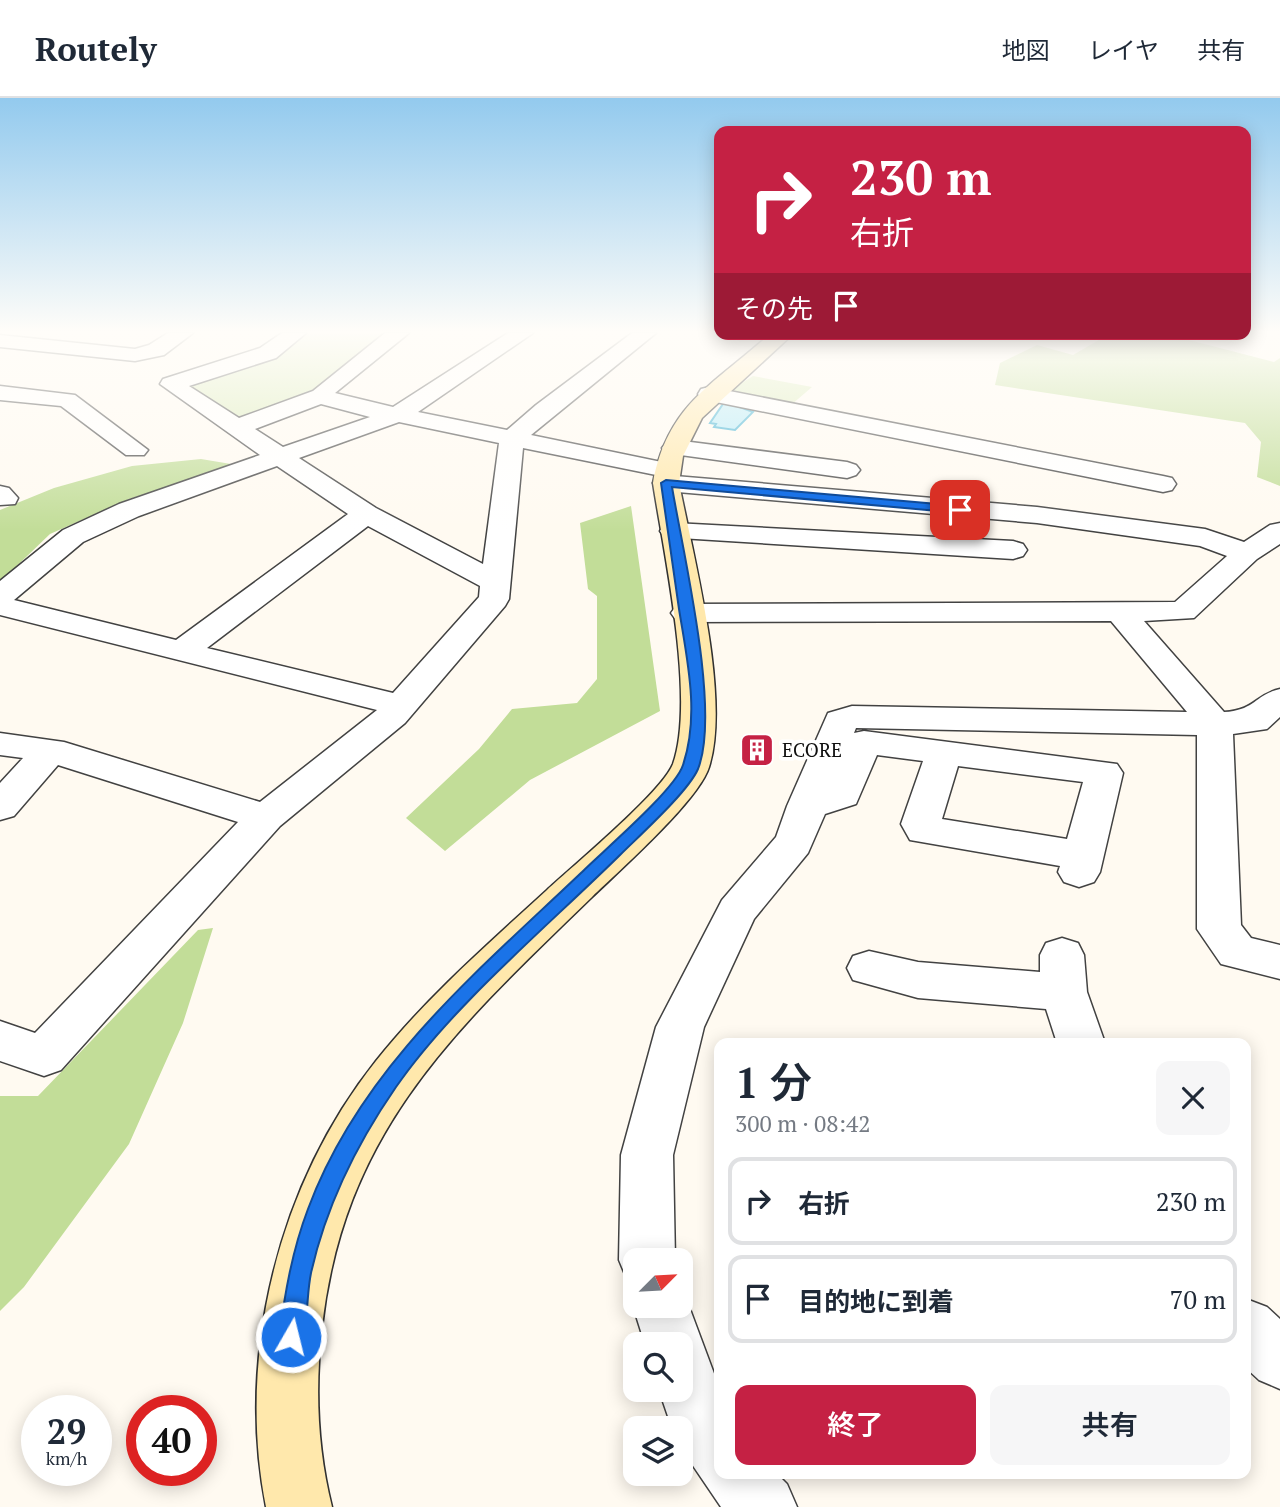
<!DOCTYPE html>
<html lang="ja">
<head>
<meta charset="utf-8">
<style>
	:root { --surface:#fff; --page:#f6f6f7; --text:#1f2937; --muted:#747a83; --line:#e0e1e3; --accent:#c52144 }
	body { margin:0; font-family:"PT Serif","Noto Sans JP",serif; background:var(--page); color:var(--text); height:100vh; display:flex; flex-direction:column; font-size:26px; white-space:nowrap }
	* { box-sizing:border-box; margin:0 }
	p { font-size:23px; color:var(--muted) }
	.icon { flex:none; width:38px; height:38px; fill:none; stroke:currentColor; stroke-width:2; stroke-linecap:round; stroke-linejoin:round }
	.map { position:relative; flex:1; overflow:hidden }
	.panel { position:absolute; left:714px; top:940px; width:537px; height:441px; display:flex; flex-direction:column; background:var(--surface); border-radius:14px; box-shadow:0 4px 18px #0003 }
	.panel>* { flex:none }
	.hud { position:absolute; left:714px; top:28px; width:537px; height:214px; border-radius:14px; box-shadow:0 4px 18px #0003; background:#c52144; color:#fff; overflow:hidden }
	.needle { width:46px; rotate:66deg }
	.tools { position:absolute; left:623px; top:1150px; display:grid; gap:14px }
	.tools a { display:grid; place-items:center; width:70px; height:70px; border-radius:14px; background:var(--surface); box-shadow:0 4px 18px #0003; font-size:35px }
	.speed { position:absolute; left:21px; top:1297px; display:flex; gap:14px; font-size:35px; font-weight:700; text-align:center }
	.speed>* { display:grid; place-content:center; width:91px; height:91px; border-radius:50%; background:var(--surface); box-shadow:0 4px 18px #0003; line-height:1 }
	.speed small { font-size:18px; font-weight:400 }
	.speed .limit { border:10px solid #d22; background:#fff; color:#111 }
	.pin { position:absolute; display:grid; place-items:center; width:60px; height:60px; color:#fff; margin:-30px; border-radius:14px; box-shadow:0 4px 10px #0006 }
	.me { position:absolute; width:77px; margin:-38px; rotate:8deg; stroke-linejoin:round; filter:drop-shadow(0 0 5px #0008) }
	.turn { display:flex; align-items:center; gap:24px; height:147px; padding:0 21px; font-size:32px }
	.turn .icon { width:91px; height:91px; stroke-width:2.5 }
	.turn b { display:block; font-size:49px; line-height:60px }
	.then { display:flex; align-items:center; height:66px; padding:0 21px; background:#0003; gap:14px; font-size:26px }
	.round { display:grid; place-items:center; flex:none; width:74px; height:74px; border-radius:14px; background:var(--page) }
	.head { display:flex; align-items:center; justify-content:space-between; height:119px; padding:0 21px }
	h1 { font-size:42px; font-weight:600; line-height:52px }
	.action { display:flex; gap:14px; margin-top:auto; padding:14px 21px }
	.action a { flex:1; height:80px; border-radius:14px; background:var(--accent); color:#fff; font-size:28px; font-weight:600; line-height:80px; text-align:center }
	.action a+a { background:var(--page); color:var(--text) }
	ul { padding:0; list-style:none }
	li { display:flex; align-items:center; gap:21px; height:88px; margin:0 14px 10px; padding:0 7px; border:4px solid var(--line); border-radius:14px }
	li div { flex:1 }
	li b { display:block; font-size:26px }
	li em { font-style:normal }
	header { display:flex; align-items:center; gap:42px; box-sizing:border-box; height:98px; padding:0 35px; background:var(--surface); border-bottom:2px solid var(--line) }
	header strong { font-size:33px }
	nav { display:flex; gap:38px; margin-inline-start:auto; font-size:24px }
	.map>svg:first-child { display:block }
	.green { fill:#dbebb9 }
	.forest { fill:#c2dd98 }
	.water { fill:#b4eaf8; stroke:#38aed2; stroke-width:2 }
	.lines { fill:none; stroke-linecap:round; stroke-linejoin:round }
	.street-casing { stroke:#424242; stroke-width:3 }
	.secondary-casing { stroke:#313131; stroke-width:3 }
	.street { fill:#fff; fill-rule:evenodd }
	.secondary { fill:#ffe8ac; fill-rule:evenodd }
	.route { fill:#1a73e8; stroke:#114b97; stroke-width:2 }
	.labels { text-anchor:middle; stroke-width:7; stroke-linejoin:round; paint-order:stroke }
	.poi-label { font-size:19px; fill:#0f0f0f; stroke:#fff; text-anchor:start }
</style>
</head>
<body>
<header>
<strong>Routely</strong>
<nav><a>地図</a><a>レイヤ</a><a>共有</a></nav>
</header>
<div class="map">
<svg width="1280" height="1409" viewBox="0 0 1280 1409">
	<rect width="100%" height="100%" fill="#fffaf1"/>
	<path class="green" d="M 306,235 L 391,235 L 307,298 L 241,324 L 185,291 L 191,285 L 276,259 Z
		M 753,278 L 812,289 L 791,307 L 738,296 L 732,291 Z"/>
	<path class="forest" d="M 1109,236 L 1166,236 L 1274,264 L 1280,260 L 1280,388 L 1257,379 L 1261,344 L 1245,325 L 995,287 L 1000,265 L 1037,247 L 1073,257 Z
		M 201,361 L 237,367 L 129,401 L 50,436 L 0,484 L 0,412 L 54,390 L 132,368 Z
		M 631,408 L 660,613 L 530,682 L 445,753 L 406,720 L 479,651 L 512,611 L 577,605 L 597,581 L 597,498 L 588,491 L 580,425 Z
		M 213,830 L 183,925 L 129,1046 L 24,1189 L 0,1213 L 0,998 L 38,998 L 198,832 Z"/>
	<path class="water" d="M 729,305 L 753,314 L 735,332 L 714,329 L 716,326 L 710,325 L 723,306 Z"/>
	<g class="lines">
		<g class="street-casing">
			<path id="street" d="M 168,235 L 193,235 L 164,257 L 135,263 L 0,249 L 0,237 L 135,251 L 149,247 Z
				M 282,235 L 306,235 L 276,260 L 189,288 L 239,320 L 313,293 L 385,235 L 409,235 L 335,295 L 393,309 L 508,235 L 533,235 L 418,314 L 507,332 L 536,307 L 632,235 L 656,235 L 531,337 L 676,367 L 680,372 L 675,378 L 1037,409 L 1205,431 L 1244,444 L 1270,427 L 1280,425 L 1280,446 L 1257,461 L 1194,520 L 1144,523 L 1224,614 C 1256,612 1254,597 1280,591 L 1280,619 L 1267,631 L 1233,636 L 1241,827 L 1251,840 L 1280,847 L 1280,881 L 1221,866 L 1197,831 L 1197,637 L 856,630 L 854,635 L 864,633 L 1117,666 L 1123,675 L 1100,774 L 1094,784 L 1079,789 L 1064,784 L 1058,774 L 1060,768 L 910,742 L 901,726 L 923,663 L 877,657 L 856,706 L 825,716 L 808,755 L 754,821 L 704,929 L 673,1057 L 675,1162 L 635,1162 L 635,1184 L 627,1181 L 619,1162 L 621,1057 L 656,929 L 722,802 L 776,739 L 787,708 L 828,615 L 852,608 L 1187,614 L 1111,523 L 687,524 L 676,522 L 671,515 L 676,508 L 687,506 L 1175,504 L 1227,458 L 1200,448 L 1037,425 L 666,393 L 657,391 L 653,385 L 661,378 L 523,350 L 509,501 L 505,508 L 405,625 L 280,728 L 61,972 L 44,978 L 0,963 L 0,923 L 35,935 L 238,724 L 58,667 L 14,718 L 0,722 L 0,685 L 23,660 L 0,657 L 0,635 L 64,644 L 260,704 L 377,612 L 0,517 L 0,483 L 63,432 L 119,406 L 260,357 L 160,286 L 163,281 L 260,250 ZM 321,306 L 370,319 L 283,349 L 255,331 ZM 399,324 L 499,345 L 483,466 L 376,410 L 299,360 ZM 277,368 L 348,416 L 176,542 L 14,502 L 83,444 L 139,418 ZM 368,428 L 480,488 L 479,499 L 393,595 L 207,550 ZM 958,668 L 1083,684 L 1067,741 L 942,721 Z
				M 0,288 L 75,297 L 148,352 L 144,357 L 126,357 L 61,308 L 0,302 Z
				M 709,289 L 1163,378 L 1172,380 L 1176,386 L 1172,392 L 1163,394 L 701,301 L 698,296 L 701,291 Z
				M 675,342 L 847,364 L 856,367 L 860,372 L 856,377 L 847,380 L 666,355 L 662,350 L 666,345 Z
				M 0,388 L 9,390 L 18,400 L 15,406 L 0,407 Z
				M 674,425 L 1013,443 L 1023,446 L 1027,452 L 1023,458 L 1013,461 L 664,439 L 660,433 L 664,427 Z
				M 1062,840 L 1078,845 L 1084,857 L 1087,894 L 1105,945 L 1057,945 L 1046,911 L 918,900 L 853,882 L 847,870 L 853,858 L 869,853 L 918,864 L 1040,874 L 1040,857 L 1046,845 Z
				M 681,1187 L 719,1289 L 719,1376 L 777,1376 L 787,1386 L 797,1409 L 721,1409 L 681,1350 L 681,1330 L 672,1330 L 659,1292 L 681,1292 L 681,1246 L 645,1246 L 633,1208 L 635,1203 L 635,1208 L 681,1208 Z
				M 1246,1201 L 1267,1209 L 1280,1221 L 1280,1291 L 1259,1282 L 1246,1270 Z"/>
		</g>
		<g class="secondary-casing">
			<path id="secondary" d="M 770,236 L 793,236 L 702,320 L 683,358 L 679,385 C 693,458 731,600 709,669 C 699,702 620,772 592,799 C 457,930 344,1031 322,1229 C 315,1290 317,1349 332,1409 L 266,1409 C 236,1256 279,1085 376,963 C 426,900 488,846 547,792 C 573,768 662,694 673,666 C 696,601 664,456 653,385 C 668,305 715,286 770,236 Z"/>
		</g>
		<use href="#street" class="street"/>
		<use href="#secondary" class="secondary"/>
	</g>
	<linearGradient id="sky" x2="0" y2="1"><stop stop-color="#93caee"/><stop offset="0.54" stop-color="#fffdf9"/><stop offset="1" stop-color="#fffdf9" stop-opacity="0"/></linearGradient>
	<rect width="1280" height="433" fill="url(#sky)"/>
	<path class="route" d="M 666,382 L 960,408 L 965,412 L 960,415 L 672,389 C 683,455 721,613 698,671 C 688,694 639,738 620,757 C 548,828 453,907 396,989 C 358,1044 326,1108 311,1175 C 306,1199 309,1225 299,1248 L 291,1251 L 282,1248 L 279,1239 C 285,1195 292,1153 308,1111 C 360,970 477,874 582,774 C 603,753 675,692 683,667 C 700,617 687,561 679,511 C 673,469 667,427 661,385 Z"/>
	<defs>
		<g id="building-square" transform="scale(1.75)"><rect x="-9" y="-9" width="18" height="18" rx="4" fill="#c52144" stroke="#fff"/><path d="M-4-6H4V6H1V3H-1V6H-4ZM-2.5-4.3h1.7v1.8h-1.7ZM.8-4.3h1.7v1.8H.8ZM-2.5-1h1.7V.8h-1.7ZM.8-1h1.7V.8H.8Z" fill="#fff"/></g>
	</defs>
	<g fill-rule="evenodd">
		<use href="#building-square" x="757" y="652"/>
	</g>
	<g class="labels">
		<g class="poi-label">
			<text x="782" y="659">ECORE</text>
		</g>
	</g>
</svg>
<div class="tools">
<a><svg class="needle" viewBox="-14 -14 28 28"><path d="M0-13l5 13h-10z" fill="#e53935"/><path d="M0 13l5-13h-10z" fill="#747a83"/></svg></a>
<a><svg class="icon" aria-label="search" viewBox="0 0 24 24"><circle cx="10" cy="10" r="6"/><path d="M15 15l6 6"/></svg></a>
<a><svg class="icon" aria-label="layers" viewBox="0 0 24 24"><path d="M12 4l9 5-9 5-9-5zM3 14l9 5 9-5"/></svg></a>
</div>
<div class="speed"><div>29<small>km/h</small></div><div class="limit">40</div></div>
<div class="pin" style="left:960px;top:412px;background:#d93025"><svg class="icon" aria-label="arrive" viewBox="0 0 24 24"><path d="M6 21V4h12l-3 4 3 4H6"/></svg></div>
<svg class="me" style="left:291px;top:1239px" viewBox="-20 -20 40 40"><circle r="17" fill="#1a73e8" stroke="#fff" stroke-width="3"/><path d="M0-11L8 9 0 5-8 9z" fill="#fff"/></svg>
<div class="hud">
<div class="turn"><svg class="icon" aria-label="right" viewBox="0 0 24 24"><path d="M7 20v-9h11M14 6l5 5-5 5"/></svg><div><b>230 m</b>右折</div></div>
<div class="then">その先<svg class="icon" aria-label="arrive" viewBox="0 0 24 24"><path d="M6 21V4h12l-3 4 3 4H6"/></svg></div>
</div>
<section class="panel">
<div class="head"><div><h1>1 分</h1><p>300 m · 08:42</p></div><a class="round"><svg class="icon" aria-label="close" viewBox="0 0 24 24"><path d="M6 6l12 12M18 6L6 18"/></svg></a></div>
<ul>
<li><svg class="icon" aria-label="right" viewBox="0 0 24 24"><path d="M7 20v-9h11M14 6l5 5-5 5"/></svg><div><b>右折</b></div><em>230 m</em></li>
<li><svg class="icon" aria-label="arrive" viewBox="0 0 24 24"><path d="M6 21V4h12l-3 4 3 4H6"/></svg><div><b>目的地に到着</b></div><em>70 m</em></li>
</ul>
<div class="action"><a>終了</a><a>共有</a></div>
</section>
</div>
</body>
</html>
